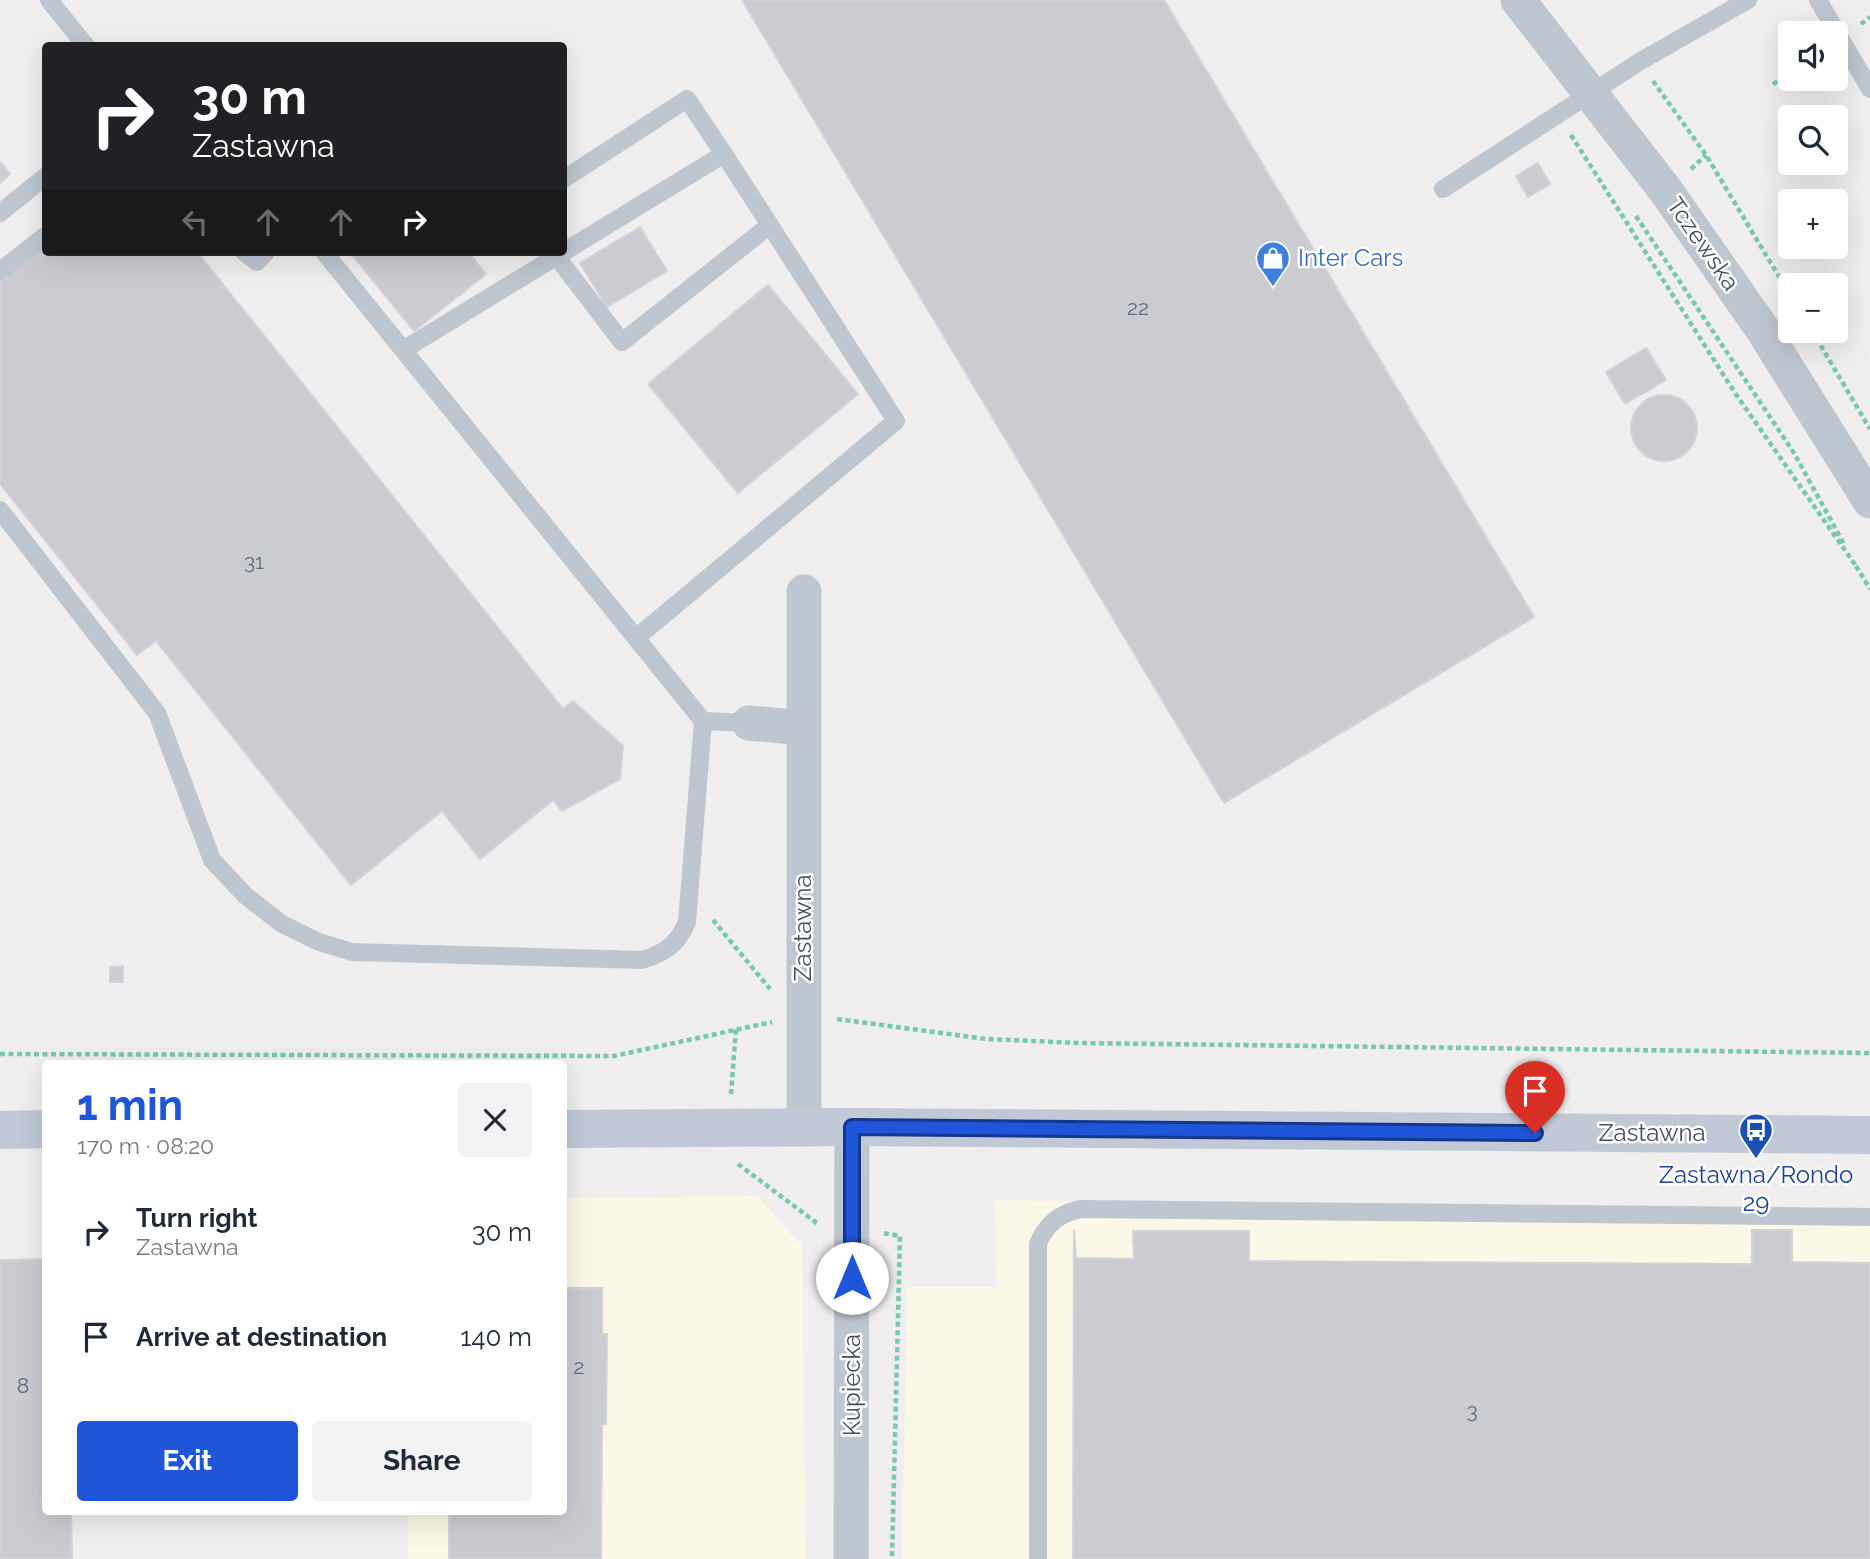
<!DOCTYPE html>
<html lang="en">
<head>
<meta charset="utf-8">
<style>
	:root { --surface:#fff; --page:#f2f2f3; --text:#1f2937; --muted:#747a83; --accent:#1f55d9 }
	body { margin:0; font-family:Raleway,sans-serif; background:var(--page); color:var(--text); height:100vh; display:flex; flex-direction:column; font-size:26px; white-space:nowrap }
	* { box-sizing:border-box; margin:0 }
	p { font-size:23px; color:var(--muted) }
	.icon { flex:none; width:38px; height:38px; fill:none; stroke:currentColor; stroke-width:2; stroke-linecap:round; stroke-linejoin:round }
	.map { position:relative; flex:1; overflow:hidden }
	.panel { position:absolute; left:42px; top:1060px; width:525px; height:455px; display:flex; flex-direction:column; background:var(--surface); border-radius:7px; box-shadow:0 7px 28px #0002 }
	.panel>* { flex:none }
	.guide { position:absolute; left:42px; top:42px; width:525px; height:214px; border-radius:7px; box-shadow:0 7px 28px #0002; background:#202124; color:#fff; overflow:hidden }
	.fabs { position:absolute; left:1778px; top:21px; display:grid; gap:14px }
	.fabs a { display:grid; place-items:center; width:70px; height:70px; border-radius:7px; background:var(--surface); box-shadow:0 7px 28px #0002; font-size:35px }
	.pin { position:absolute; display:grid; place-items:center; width:60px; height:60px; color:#fff; margin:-72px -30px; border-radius:50% 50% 50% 0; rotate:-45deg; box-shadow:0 0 7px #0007 }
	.pin .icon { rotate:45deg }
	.me { position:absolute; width:77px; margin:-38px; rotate:0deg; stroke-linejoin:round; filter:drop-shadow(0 0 5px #0008) }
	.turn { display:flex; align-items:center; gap:24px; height:147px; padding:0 35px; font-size:32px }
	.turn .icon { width:91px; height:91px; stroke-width:2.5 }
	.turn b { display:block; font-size:49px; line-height:60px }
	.lanes { display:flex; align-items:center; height:66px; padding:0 35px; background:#0003; justify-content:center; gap:35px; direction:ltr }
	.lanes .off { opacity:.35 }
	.round { display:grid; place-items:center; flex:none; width:74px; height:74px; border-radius:7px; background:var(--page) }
	.overview { display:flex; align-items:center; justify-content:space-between; height:119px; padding:0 35px }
	h1 { font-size:42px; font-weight:700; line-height:52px; color:var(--accent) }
	.primary-button { display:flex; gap:14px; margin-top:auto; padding:14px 35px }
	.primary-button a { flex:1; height:80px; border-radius:7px; background:var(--accent); color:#fff; font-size:28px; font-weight:700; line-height:80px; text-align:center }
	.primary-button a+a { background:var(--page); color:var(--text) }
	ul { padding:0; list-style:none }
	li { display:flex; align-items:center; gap:21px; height:105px; padding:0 35px }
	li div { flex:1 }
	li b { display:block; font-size:26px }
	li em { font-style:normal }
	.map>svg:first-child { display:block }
	.commercial { fill:#fbf8e7 }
	.building { fill:#caccd2; stroke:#d2d3d9; stroke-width:2 }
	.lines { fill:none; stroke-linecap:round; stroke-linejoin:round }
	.path { stroke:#76caac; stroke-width:4.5; stroke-dasharray:5 3.5; stroke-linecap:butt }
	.service { stroke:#bec6cf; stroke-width:18 }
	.minor { stroke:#bec6cf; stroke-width:35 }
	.secondary { stroke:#c1c8d6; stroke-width:38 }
	.route-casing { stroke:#14378d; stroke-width:18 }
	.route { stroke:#1f55d9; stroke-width:12 }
	.labels { text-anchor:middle; stroke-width:5; stroke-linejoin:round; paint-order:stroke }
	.number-label { font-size:21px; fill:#676e78 }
	.street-label { font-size:24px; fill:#464e5a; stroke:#fff }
	.shop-label { font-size:24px; fill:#366cbe; stroke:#fff; text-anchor:start }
	.transit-label { font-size:24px; fill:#164399; stroke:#fff }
</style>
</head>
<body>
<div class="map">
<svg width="1870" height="1559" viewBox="0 0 1870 1559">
	<rect width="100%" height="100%" fill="#f0eeee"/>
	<path class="commercial" d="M 757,1196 L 802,1245 L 806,1559 L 408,1559 L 408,1512 L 564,1512 L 564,1198 Z
		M 995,1200 L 1870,1208 L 1870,1559 L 902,1559 L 907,1287 L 996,1287 Z"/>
	<path class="building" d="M 742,0 L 1164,0 L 1534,617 L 1224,803 Z
		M 0,162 L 10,174 L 0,183 Z
		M 1538,163 L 1550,184 L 1528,197 L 1516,176 Z
		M 640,227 L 667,271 L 607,307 L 580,263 Z
		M 46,245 L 46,252 L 197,252 L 563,709 L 573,701 L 623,746 L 620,779 L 562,811 L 553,800 L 480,859 L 442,811 L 351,885 L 156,641 L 137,655 L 0,484 L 0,281 Z
		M 350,252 L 468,252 L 486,274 L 414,331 Z
		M 768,285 L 858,394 L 738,493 L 648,384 Z
		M 1646,348 L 1666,380 L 1625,404 L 1606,372 Z
		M1631 428a33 33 0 1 1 66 0a33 33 0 1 1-66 0Z
		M 123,966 L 123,982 L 110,982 L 110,967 Z
		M 1074,1230 L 1076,1258 L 1134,1259 L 1133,1231 L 1249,1231 L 1249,1261 L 1752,1264 L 1752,1230 L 1792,1230 L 1792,1262 L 1870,1263 L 1870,1559 L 1073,1559 Z
		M 46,1259 L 46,1512 L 71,1512 L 72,1559 L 0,1559 L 0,1260 Z
		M 564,1288 L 602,1288 L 602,1334 L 607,1334 L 606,1424 L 602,1425 L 601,1559 L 449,1559 L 449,1512 L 564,1512 Z"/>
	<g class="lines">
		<path class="path" d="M 1861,24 L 1870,17
			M 1653,81 L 1706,155 L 1790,295
			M 1773,84 L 1790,74
			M 1571,135 L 1735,393 L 1856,566
			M 1691,169 L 1706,155
			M 1636,216 L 1794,453 L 1845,546
			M 1812,331 L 1870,429
			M 1856,566 L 1870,589
			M 713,920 L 770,989
			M 837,1019 L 986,1039 L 1079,1043 L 1870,1053
			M 0,1054 L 614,1056 L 772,1022
			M 731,1094 L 736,1029
			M 738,1164 L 818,1224
			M 884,1233 L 900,1236 L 892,1559"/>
		<path class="service" d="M 49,0 L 86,46
			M 1818,0 L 1870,89
			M 564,179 L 687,99 L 724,154
			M 1443,189 L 1639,62 L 1748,0
			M 0,213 L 46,176
			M 244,252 L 257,262 L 266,252
			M 324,252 L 703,721 L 749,723
			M 553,252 L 622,342 L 770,225
			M 0,271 L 46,235
			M 403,350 L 724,154 L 896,421 L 636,638
			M 0,510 L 157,713 L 212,860 L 246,896 L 282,924 L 319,942 L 352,952 L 642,960 C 665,953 678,944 687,922 L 703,721
			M 1038,1559 L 1038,1244 C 1046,1224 1059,1214 1080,1209 L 1870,1217"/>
		<path class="minor" d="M 1518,0 L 1666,191 L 1763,330 L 1870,501
			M 749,723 L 804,728
			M 804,1129 L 804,592
			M 851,1559 L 852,1127"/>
		<path class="secondary" d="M 564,1129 L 852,1127 L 1870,1135
			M 0,1130 L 46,1129"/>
	</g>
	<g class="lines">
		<g class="route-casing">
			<path id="route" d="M 852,1278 L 852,1127 L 1535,1133"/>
		</g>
		<use href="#route" class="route"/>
	</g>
	<defs>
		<g id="shop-pin" transform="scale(1.75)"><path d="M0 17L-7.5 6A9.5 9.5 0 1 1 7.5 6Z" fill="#3f7fe0" stroke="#fff"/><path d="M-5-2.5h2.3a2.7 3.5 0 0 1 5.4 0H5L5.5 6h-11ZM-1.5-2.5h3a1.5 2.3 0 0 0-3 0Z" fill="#fff"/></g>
		<g id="bus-pin" transform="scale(1.75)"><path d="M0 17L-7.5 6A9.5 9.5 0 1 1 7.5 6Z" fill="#1a4fb4" stroke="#fff"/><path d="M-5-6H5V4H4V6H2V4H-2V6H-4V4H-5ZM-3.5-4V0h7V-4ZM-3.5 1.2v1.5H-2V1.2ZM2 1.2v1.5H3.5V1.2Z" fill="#fff"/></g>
	</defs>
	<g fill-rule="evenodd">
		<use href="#shop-pin" x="1273" y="258"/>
		<use href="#bus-pin" x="1756" y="1130"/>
	</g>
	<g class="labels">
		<g class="number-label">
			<text x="1138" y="315">22</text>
			<text x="254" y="569">31</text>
			<text x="579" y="1374">2</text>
			<text x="23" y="1393">8</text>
			<text x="1472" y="1418">3</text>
		</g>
		<g class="street-label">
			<text transform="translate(1703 244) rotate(55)" y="8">Tczewska</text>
			<text transform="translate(803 928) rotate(-90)" y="8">Zastawna</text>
			<text x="1652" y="1141">Zastawna</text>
			<text transform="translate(852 1385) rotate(-90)" y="8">Kupiecka</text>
		</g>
		<g class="shop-label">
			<text x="1298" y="266">Inter Cars</text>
		</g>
		<g class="transit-label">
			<text x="1756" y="1183">Zastawna/Rondo<tspan x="1756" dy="28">29</tspan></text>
		</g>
	</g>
</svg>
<div class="fabs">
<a><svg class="icon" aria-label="sound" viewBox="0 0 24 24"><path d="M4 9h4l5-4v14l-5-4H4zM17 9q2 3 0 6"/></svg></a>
<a><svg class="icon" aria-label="search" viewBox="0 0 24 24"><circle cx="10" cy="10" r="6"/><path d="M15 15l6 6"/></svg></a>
<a>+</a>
<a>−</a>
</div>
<div class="pin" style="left:1535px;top:1133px;background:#d93025"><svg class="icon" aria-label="arrive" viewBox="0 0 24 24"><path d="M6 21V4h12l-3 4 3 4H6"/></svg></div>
<svg class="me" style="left:852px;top:1278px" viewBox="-20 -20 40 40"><circle r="19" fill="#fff"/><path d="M0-13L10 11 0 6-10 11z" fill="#1f55d9"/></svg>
<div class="guide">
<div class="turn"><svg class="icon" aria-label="right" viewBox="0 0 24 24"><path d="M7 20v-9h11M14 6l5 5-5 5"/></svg><div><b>30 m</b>Zastawna</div></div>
<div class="lanes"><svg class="icon off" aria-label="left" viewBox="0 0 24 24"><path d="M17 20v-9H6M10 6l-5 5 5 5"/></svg><svg class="icon off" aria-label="ahead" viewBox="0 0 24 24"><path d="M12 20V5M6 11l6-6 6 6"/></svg><svg class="icon off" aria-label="ahead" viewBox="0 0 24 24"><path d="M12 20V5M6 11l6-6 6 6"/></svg><svg class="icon" aria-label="right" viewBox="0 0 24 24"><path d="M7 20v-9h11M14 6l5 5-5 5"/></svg></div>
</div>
<section class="panel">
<div class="overview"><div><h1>1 min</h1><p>170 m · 08:20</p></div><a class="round"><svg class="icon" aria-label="close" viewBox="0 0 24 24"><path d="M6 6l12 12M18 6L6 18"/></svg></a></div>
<ul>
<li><svg class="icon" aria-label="right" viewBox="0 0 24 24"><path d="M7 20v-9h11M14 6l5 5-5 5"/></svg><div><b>Turn right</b><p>Zastawna</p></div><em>30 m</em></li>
<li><svg class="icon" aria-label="arrive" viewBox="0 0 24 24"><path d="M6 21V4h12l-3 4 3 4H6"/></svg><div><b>Arrive at destination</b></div><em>140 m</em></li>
</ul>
<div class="primary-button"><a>Exit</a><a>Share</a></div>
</section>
</div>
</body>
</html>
